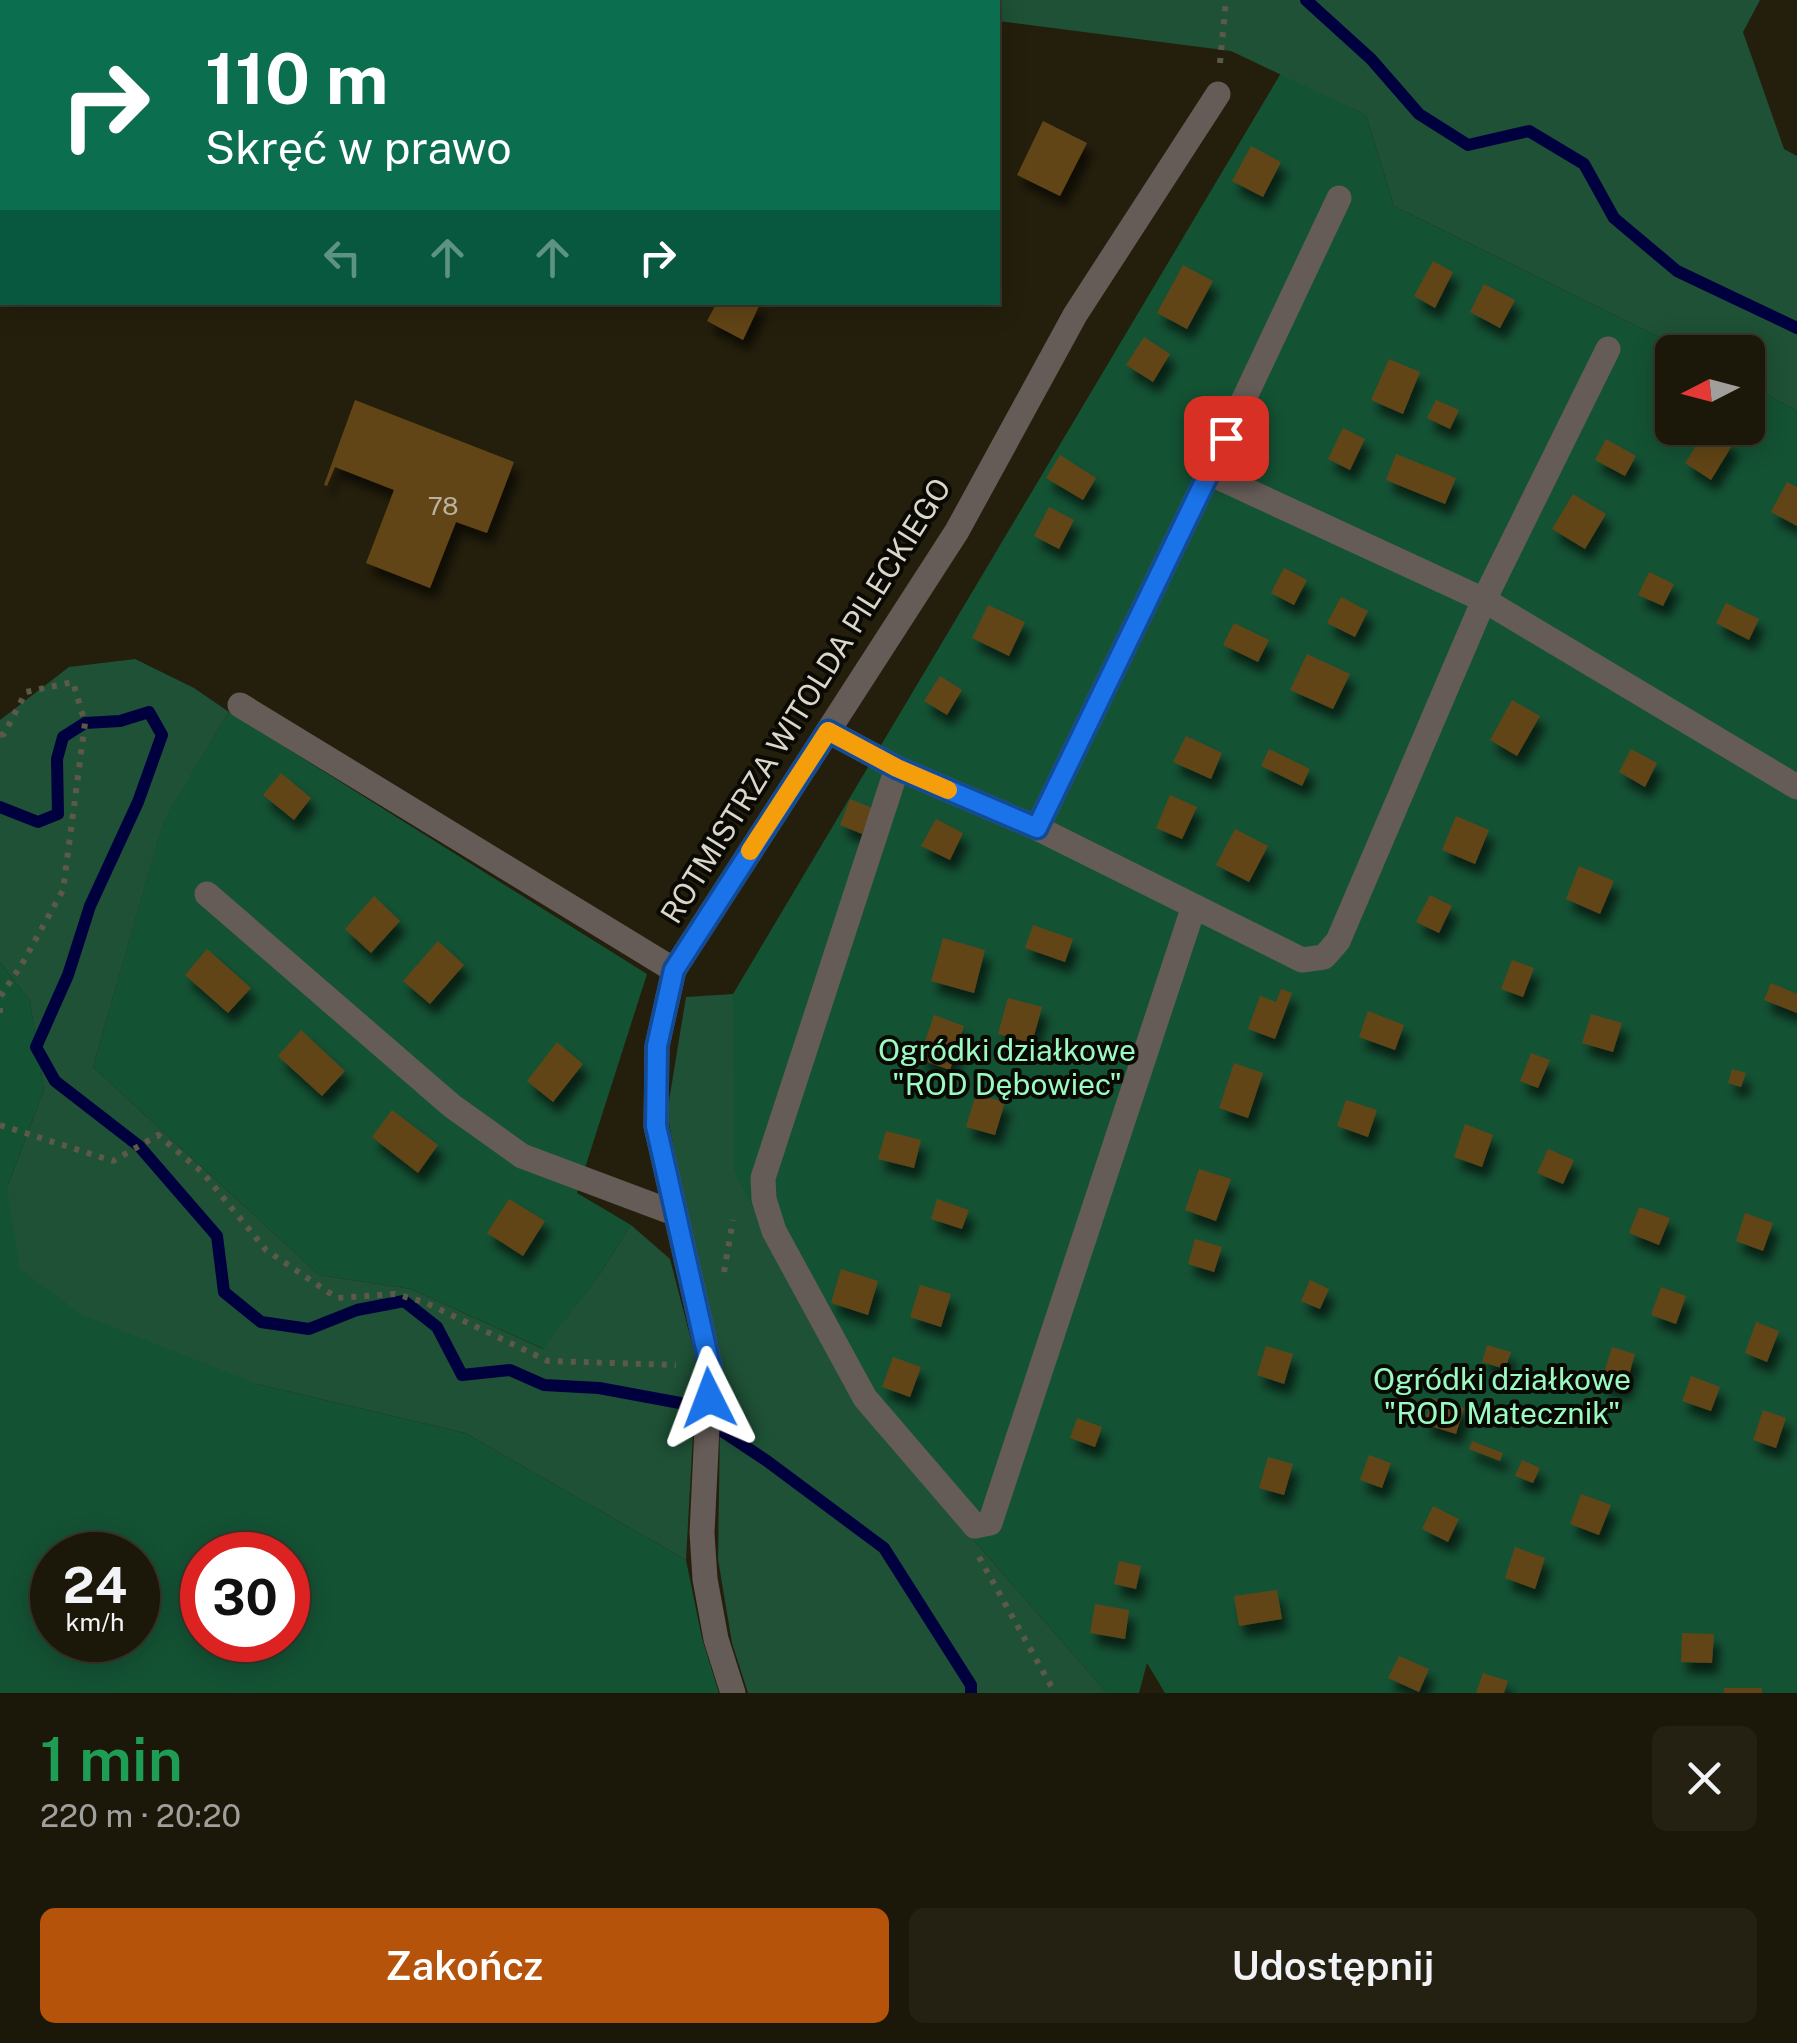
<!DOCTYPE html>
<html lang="pl">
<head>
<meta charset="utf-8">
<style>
	:root { --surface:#1b1709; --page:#242012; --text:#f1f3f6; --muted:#a09f9c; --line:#39362a; --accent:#b45309 }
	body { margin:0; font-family:"Public Sans",sans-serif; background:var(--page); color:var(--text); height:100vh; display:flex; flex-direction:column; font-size:38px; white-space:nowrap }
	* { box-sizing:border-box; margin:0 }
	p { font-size:32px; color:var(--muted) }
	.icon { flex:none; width:55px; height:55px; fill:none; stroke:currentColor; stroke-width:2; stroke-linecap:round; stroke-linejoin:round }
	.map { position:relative; height:1693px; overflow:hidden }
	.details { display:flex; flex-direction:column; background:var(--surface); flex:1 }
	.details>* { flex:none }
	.guide { position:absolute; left:0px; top:0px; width:1000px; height:305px; box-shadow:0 5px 25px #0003,0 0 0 2px var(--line); background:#0b6e4f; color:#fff; overflow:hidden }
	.needle { width:65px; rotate:264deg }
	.tools { position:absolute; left:1655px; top:335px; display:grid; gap:20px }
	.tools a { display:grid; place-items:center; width:110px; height:110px; border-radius:15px; background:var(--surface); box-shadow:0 5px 25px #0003,0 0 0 2px var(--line); font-size:50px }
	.speed { position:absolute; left:30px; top:1532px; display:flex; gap:20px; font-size:50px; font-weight:700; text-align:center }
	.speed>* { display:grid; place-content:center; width:130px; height:130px; border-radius:50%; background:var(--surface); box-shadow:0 5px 25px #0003,0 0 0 2px var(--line); line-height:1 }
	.speed small { font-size:25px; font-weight:400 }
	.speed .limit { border:15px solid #d22; background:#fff; color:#111 }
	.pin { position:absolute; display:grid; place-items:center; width:85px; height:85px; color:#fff; margin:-42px; border-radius:20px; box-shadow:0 5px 15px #0006 }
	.me { position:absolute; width:110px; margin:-55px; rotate:357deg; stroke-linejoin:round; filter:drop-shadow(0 0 8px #0008) }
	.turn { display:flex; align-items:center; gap:35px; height:210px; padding:0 40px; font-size:45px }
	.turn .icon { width:130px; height:130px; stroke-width:2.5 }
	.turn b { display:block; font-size:70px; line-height:85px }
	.lanes { display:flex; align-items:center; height:95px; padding:0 40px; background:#0003; justify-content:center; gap:50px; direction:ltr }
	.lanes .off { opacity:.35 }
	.round { display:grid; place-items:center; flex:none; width:105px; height:105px; border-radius:15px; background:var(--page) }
	.headline { display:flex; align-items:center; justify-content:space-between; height:170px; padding:0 40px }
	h1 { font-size:60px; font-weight:600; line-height:75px; color:#1e9e55 }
	.primary-button { display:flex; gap:20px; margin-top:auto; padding:20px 40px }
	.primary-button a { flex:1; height:115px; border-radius:15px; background:var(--accent); color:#fff; font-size:40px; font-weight:600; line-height:115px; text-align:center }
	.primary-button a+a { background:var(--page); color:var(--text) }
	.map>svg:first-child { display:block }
	.green { fill:#145234; fill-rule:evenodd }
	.forest { fill:#1e5136 }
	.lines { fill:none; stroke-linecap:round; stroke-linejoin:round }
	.stream { stroke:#00003f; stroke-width:12 }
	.building { fill:#624518; filter:url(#shadow) }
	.path { stroke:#5d5948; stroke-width:6; stroke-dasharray:5 8; stroke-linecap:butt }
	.lane { stroke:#655b57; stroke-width:25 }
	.street { stroke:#655b57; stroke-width:25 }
	.route-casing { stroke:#114b97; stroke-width:25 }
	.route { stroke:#1a73e8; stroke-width:18 }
	.slow { stroke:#f59e0b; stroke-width:18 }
	.labels { text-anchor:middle; stroke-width:8; stroke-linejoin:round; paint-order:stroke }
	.number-label { font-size:25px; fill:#bbb29e }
	.street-label { font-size:30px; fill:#d9d6ca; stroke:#0b0903 }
	.park-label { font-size:30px; fill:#9afac2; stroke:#0b0903 }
</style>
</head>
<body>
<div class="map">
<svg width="1797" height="1693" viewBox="0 0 1797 1693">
	<defs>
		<filter id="shadow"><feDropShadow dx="6" dy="11" stdDeviation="5" flood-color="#0009"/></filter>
	</defs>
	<rect width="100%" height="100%" fill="#241f0c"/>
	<path class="green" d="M 1281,73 L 1366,115 L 1394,206 L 1689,352 L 1672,352 L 1672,428 L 1748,428 L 1748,384 L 1797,411 L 1797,1693 L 1165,1693 L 1147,1663 L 1139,1693 L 1107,1693 L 855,1404 L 733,1171 L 733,994 Z
		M 229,712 L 647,974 L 577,1193 L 631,1225 L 599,1275 L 544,1349 L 411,1289 L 319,1275 L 93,1067 L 164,819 Z
		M 0,962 L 30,1001 L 44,1090 L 7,1188 L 257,1384 L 465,1433 L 686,1560 L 702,1638 L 719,1693 L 0,1693 ZM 52,1555 L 138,1555 L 138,1640 L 52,1640 ZM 202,1555 L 288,1555 L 288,1640 L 202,1640 Z"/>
	<path class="forest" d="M 862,0 L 1760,0 L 1743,32 L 1784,149 L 1797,156 L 1797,411 L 1748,384 L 1748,352 L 1689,352 L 1394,206 L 1366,115 L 1231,51 L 998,21 L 998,2 Z
		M 135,659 L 194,688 L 229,712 L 164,820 L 93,1067 L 319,1275 L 411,1289 L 543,1349 L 599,1275 L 631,1225 L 670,1259 L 697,1363 L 686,1560 L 465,1433 L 257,1384 L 82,1315 L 20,1269 L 7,1188 L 44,1090 L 30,1001 L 0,962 L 0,720 L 69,667 Z
		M 733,994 L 734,1171 L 855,1404 L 1107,1693 L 748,1693 L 732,1643 L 718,1559 L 721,1357 L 684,1202 L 667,1113 L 686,997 Z"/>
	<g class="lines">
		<path class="stream" d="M 1306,0 L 1371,59 L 1419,114 L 1468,145 L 1529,131 L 1584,164 L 1614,218 L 1677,271 L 1797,328
			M 0,807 L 38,822 L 58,814 L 57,759 L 63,737 L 85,723 L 120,721 L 149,712 L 162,735 L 138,802 L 90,906 L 68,975 L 36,1047 L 55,1081 L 139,1146 L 217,1236 L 224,1292 L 261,1322 L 309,1329 L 357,1310 L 404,1301 L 437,1327 L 462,1375 L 510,1370 L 544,1385 L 599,1388 L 680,1403 L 767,1461 L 884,1548 L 971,1685 L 971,1693"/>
	</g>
	<path class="building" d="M 1043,121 L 1087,143 L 1060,196 L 1017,175 Z
		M 1251,146 L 1281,162 L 1263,197 L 1232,181 Z
		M 1433,261 L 1453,272 L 1435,308 L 1414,296 Z
		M 1183,265 L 1213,281 L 1187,329 L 1157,313 Z
		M 1484,284 L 1515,300 L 1500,328 L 1470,312 Z
		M 717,302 L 761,302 L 743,340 L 707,321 Z
		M 1144,337 L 1170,354 L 1153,382 L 1126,365 Z
		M 1389,359 L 1420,372 L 1403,414 L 1371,400 Z
		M 355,400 L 514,462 L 487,533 L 456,522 L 430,588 L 366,563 L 394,490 L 335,467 L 327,486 L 324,485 Z
		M 1436,400 L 1459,410 L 1450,429 L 1427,418 Z
		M 1343,428 L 1365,439 L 1350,470 L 1328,459 Z
		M 1707,428 L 1733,444 L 1711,480 L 1685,463 Z
		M 1606,439 L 1636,456 L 1625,476 L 1595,460 Z
		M 1396,454 L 1456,478 L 1445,504 L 1386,480 Z
		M 1060,455 L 1096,478 L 1083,500 L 1046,478 Z
		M 1787,482 L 1797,487 L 1797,526 L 1771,512 Z
		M 1573,494 L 1606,514 L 1585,549 L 1552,529 Z
		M 1049,507 L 1074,520 L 1059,549 L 1034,536 Z
		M 1284,568 L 1307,580 L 1294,605 L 1271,593 Z
		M 1649,572 L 1674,584 L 1663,606 L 1638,595 Z
		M 1341,597 L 1368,611 L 1355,637 L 1327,623 Z
		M 1726,603 L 1759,619 L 1749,640 L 1716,623 Z
		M 988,605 L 1025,622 L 1009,656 L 972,638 Z
		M 1234,623 L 1269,640 L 1258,662 L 1223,645 Z
		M 1307,654 L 1350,674 L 1333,709 L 1290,690 Z
		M 940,676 L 962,690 L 947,715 L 924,701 Z
		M 1512,700 L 1540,716 L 1517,756 L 1490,740 Z
		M 1186,736 L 1222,753 L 1211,779 L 1173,762 Z
		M 1269,749 L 1310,769 L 1302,786 L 1261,766 Z
		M 1631,749 L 1657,763 L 1645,787 L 1619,772 Z
		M 281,773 L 311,798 L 294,820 L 263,795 Z
		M 1170,795 L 1197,807 L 1182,839 L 1156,828 Z
		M 850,799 L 872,808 L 862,834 L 840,825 Z
		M 1456,816 L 1489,830 L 1475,864 L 1442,850 Z
		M 936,819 L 963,833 L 950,860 L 921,846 Z
		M 1235,829 L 1268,846 L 1249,882 L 1216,865 Z
		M 1579,866 L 1614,881 L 1600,914 L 1566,899 Z
		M 1430,895 L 1452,906 L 1439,933 L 1416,922 Z
		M 374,896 L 400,921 L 371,953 L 345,929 Z
		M 1033,925 L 1073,939 L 1065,962 L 1025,948 Z
		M 943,938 L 985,950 L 974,993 L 931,981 Z
		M 438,941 L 464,965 L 430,1004 L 403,981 Z
		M 207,949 L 251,988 L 228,1013 L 185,975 Z
		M 1512,960 L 1534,968 L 1523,997 L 1501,989 Z
		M 1771,983 L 1797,994 L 1797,1013 L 1764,1000 Z
		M 1281,989 L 1292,993 L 1275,1039 L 1248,1029 L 1260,996 L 1276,1002 Z
		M 1008,998 L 1042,1007 L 1032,1043 L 998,1034 Z
		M 1368,1011 L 1404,1025 L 1395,1050 L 1359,1037 Z
		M 1591,1014 L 1622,1023 L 1613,1052 L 1582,1043 Z
		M 934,1015 L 964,1026 L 950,1070 L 919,1059 Z
		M 301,1030 L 345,1071 L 322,1096 L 278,1056 Z
		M 557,1042 L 583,1064 L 553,1102 L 527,1081 Z
		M 1531,1053 L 1550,1060 L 1538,1088 L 1520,1081 Z
		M 1234,1063 L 1263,1073 L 1248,1118 L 1219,1108 Z
		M 1732,1069 L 1746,1073 L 1741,1087 L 1728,1083 Z
		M 976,1094 L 1005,1102 L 995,1135 L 966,1127 Z
		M 1346,1100 L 1377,1110 L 1368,1137 L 1337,1126 Z
		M 392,1110 L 438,1145 L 418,1173 L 372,1137 Z
		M 1465,1124 L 1493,1135 L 1482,1167 L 1454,1157 Z
		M 886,1131 L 921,1140 L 914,1168 L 878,1159 Z
		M 1548,1149 L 1574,1160 L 1563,1184 L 1537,1173 Z
		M 1199,1169 L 1231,1179 L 1216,1221 L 1185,1210 Z
		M 509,1199 L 545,1221 L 523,1256 L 487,1233 Z
		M 937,1199 L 969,1210 L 962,1229 L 931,1219 Z
		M 1639,1207 L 1670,1218 L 1659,1245 L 1629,1233 Z
		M 1745,1213 L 1773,1223 L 1763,1251 L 1736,1241 Z
		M 1195,1239 L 1222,1247 L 1214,1272 L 1188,1264 Z
		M 841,1269 L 878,1281 L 868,1315 L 831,1303 Z
		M 1310,1280 L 1329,1289 L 1320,1309 L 1301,1301 Z
		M 920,1285 L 951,1294 L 941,1327 L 910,1317 Z
		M 1661,1287 L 1686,1296 L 1676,1324 L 1651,1315 Z
		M 1756,1322 L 1779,1331 L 1767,1362 L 1745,1353 Z
		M 1487,1345 L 1511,1352 L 1505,1369 L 1482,1362 Z
		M 1266,1346 L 1293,1354 L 1284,1384 L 1257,1375 Z
		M 1612,1347 L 1635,1354 L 1625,1389 L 1601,1383 Z
		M 893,1357 L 921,1367 L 910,1397 L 882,1387 Z
		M 1691,1376 L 1720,1387 L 1711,1411 L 1682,1401 Z
		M 1432,1398 L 1464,1408 L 1456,1434 L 1424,1424 Z
		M 1763,1410 L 1786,1418 L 1776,1448 L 1753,1440 Z
		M 1077,1418 L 1102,1427 L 1095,1447 L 1070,1438 Z
		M 1472,1441 L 1503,1453 L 1500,1461 L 1469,1449 Z
		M 1369,1455 L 1391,1463 L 1382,1488 L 1360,1480 Z
		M 1268,1457 L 1293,1464 L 1284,1495 L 1259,1488 Z
		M 1522,1460 L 1540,1468 L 1533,1483 L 1515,1476 Z
		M 1581,1494 L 1611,1505 L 1599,1535 L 1570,1524 Z
		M 1433,1506 L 1459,1519 L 1448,1542 L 1422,1529 Z
		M 1515,1547 L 1545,1558 L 1535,1589 L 1505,1578 Z
		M 1119,1561 L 1141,1566 L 1136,1589 L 1114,1584 Z
		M 1277,1590 L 1282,1619 L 1239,1626 L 1234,1596 Z
		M 1095,1604 L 1129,1610 L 1125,1639 L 1090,1633 Z
		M 1682,1633 L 1714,1634 L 1712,1663 L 1681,1662 Z
		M 1399,1656 L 1429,1669 L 1419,1692 L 1388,1678 Z
		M 1483,1673 L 1508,1681 L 1504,1693 L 1476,1693 Z
		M 1724,1688 L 1762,1688 L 1762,1693 L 1724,1693 Z"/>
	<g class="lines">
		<path class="path" d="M 1220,63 L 1226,0
			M 0,735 L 4,734 L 26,692 L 73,682 L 85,723 L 63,890 L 22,964 L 0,997
			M 0,1008 L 0,1021
			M 0,1125 L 113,1161 L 158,1135 L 203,1173 L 266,1250 L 337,1298 L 395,1294 L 424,1302 L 548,1361 L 676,1365
			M 724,1272 L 733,1220
			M 979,1557 L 1055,1693"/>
		<path class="lane" d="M 1608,349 L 1484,600 L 1797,787
			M 1209,473 L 1339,198
			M 240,705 L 674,970
			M 828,731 L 897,768 L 1037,828 L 1302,960 L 1324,957 L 1338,941 L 1484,600 L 1209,473 L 1037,828
			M 897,768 L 763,1178 L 764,1199 L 774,1231 L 865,1398 L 975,1526 L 990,1523 L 1194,906
			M 207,894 L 452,1106 L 522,1156 L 674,1213"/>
		<path class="street" d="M 733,1693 L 716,1639 L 705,1579 L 702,1533 L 710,1365 L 656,1126 L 657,1046 L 674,970 L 957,531 L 1075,315 L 1218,94"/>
	</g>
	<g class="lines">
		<g class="route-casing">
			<path id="route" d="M 709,1398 L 710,1366 L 656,1126 L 657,1046 L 674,970 L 828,731 L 897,768 L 1037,828 L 1226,438"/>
		</g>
		<use href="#route" class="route"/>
		<path class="slow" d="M 750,851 L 828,731 L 897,768 L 948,790"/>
	</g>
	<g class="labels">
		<g class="number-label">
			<text x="443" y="515">78</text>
		</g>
		<g class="street-label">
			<text transform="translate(806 701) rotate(-58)" y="10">ROTMISTRZA WITOLDA PILECKIEGO</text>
		</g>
		<g class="park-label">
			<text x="1007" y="1061">Ogródki działkowe<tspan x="1007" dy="34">"ROD Dębowiec"</tspan></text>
			<text x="1502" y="1390">Ogródki działkowe<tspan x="1502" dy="34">"ROD Matecznik"</tspan></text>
		</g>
	</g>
</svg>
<div class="tools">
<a><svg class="needle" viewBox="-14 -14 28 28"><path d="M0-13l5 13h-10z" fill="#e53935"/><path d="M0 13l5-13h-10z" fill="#a09f9c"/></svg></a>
</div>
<div class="speed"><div>24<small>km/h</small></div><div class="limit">30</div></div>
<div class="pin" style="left:1226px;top:438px;background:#d93025"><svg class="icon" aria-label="arrive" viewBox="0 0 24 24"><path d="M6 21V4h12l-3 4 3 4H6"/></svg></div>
<svg class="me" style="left:709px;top:1398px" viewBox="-20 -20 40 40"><path d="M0-17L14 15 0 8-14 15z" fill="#1a73e8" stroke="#fff" stroke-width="4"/></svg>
<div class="guide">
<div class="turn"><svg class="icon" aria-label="right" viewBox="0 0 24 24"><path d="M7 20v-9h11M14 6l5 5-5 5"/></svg><div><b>110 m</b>Skręć w prawo</div></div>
<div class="lanes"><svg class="icon off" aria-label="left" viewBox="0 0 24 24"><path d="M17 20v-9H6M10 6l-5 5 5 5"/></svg><svg class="icon off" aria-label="ahead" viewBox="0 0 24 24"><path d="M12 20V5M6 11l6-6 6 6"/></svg><svg class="icon off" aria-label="ahead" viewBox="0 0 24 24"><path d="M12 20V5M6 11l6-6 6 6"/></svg><svg class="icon" aria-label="right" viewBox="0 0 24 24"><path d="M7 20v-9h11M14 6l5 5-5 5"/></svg></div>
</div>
</div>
<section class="details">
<div class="headline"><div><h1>1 min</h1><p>220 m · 20:20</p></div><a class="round"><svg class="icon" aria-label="close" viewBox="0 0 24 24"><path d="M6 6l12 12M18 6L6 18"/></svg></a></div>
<div class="primary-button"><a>Zakończ</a><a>Udostępnij</a></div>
</section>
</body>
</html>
